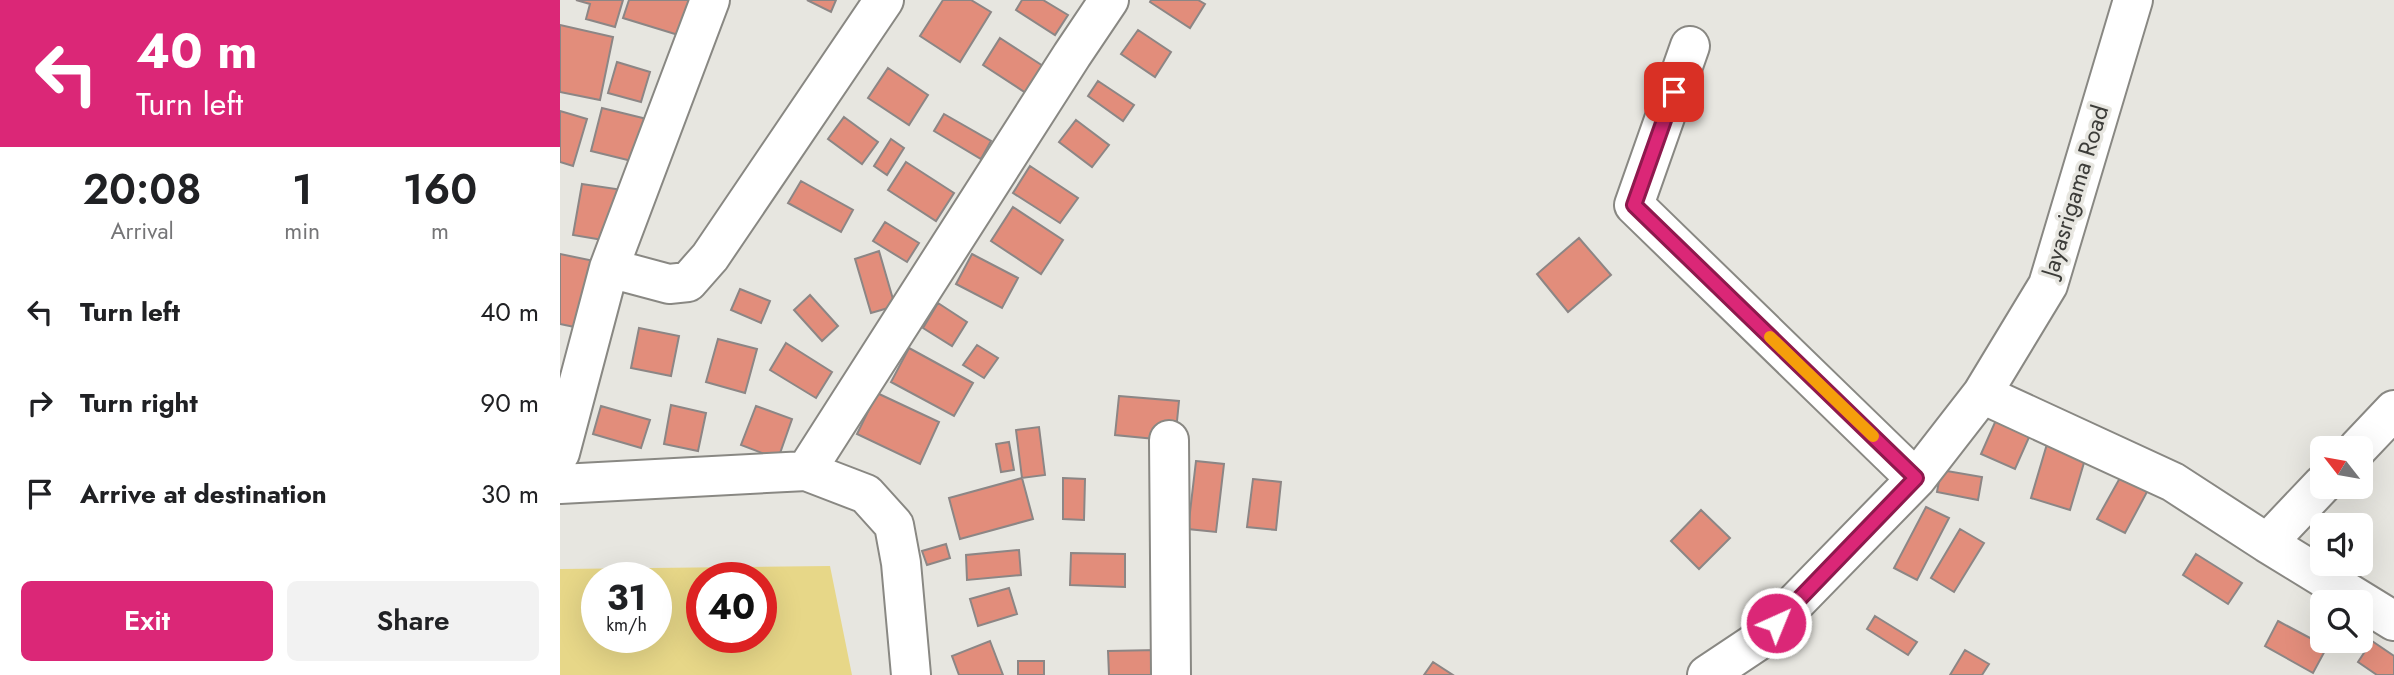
<!DOCTYPE html>
<html lang="en">
<head>
<meta charset="utf-8">
<style>
	:root { --surface:#fff; --page:#f2f2f2; --text:#202124; --muted:#757577; --accent:#db2777 }
	body { margin:0; font-family:Jost,sans-serif; background:var(--page); color:var(--text); height:100vh; display:flex; flex-direction:column; font-size:26px; white-space:nowrap }
	* { box-sizing:border-box; margin:0 }
	p { font-size:23px; color:var(--muted) }
	.icon { flex:none; width:38px; height:38px; fill:none; stroke:currentColor; stroke-width:2; stroke-linecap:round; stroke-linejoin:round }
	.map { position:relative; flex:1; overflow:hidden }
	.drawer { display:flex; flex-direction:column; background:var(--surface); width:560px }
	.drawer>* { flex:none }
	.top-card { background:#db2777; color:#fff; overflow:hidden }
	.needle { width:46px; rotate:301deg }
	.tools { position:absolute; left:1750px; top:436px; display:grid; gap:14px }
	.tools a { display:grid; place-items:center; width:63px; height:63px; border-radius:10px; background:var(--surface); box-shadow:0 7px 28px #0002; font-size:35px }
	.speed { position:absolute; left:21px; top:562px; display:flex; gap:14px; font-size:35px; font-weight:700; text-align:center }
	.speed>* { display:grid; place-content:center; width:91px; height:91px; border-radius:50%; background:var(--surface); box-shadow:0 7px 28px #0002; line-height:1 }
	.speed small { font-size:18px; font-weight:400 }
	.speed .limit { border:10px solid #d22; background:#fff; color:#111 }
	.pin { position:absolute; display:grid; place-items:center; width:60px; height:60px; color:#fff; margin:-30px; border-radius:14px; box-shadow:0 4px 10px #0006 }
	.me { position:absolute; width:77px; margin:-38px; rotate:44deg; stroke-linejoin:round; filter:drop-shadow(0 0 5px #0008) }
	.turn { display:flex; align-items:center; gap:24px; height:147px; padding:0 21px; font-size:32px }
	.turn .icon { width:91px; height:91px; stroke-width:2.5 }
	.turn b { display:block; font-size:49px; line-height:60px }
	.eta { display:flex; justify-content:space-evenly; align-items:center; height:119px; text-align:center }
	.eta b { font-size:42px; font-weight:600; line-height:49px }
	.action { display:flex; gap:14px; margin-top:auto; padding:14px 21px }
	.action a { flex:1; height:80px; border-radius:10px; background:var(--accent); color:#fff; font-size:28px; font-weight:600; line-height:80px; text-align:center }
	.action a+a { background:var(--page); color:var(--text) }
	ul { padding:0; list-style:none }
	li { display:flex; align-items:center; gap:21px; height:91px; padding:0 21px }
	li div { flex:1 }
	li b { display:block; font-size:26px }
	li em { font-style:normal }
	main { display:flex; flex:1; min-height:0 }
	.map>svg:first-child { display:block }
	.green { fill:#e7d788; fill-rule:evenodd }
	.building { fill:#e28d7b; stroke:#8c8685; stroke-width:2 }
	.lines { fill:none; stroke-linecap:round; stroke-linejoin:round }
	.minor-casing { stroke:#898883; stroke-width:42 }
	.minor { stroke:#fff; stroke-width:38 }
	.route-casing { stroke:#8e194d; stroke-width:18 }
	.route { stroke:#db2777; stroke-width:12 }
	.slow { stroke:#f59e0b; stroke-width:12 }
	.labels { text-anchor:middle; stroke-width:7; stroke-linejoin:round; paint-order:stroke }
	.street-label { font-size:24px; fill:#3c3c39; stroke:#e7e6e0 }
</style>
</head>
<body>
<main>
<section class="drawer">
<div class="top-card">
<div class="turn"><svg class="icon" aria-label="left" viewBox="0 0 24 24"><path d="M17 20v-9H6M10 6l-5 5 5 5"/></svg><div><b>40 m</b>Turn left</div></div>
</div>
<div class="eta">
<div><b>20:08</b><p>Arrival</p></div>
<div><b>1</b><p>min</p></div>
<div><b>160</b><p>m</p></div>
</div>
<ul>
<li><svg class="icon" aria-label="left" viewBox="0 0 24 24"><path d="M17 20v-9H6M10 6l-5 5 5 5"/></svg><div><b>Turn left</b></div><em>40 m</em></li>
<li><svg class="icon" aria-label="right" viewBox="0 0 24 24"><path d="M7 20v-9h11M14 6l5 5-5 5"/></svg><div><b>Turn right</b></div><em>90 m</em></li>
<li><svg class="icon" aria-label="arrive" viewBox="0 0 24 24"><path d="M6 21V4h12l-3 4 3 4H6"/></svg><div><b>Arrive at destination</b></div><em>30 m</em></li>
</ul>
<div class="action"><a>Exit</a><a>Share</a></div>
</section>
<div class="map">
<svg width="1834" height="675" viewBox="0 0 1834 675">
	<rect width="100%" height="100%" fill="#e7e6e0"/>
	<path class="green" d="M 270,566 L 292,675 L 0,675 L 0,569 ZM 37,578 L 96,578 L 96,637 L 37,637 ZM 142,578 L 201,578 L 201,637 L 142,637 Z"/>
	<path class="building" d="M 16,0 L 63,0 L 55,27 L 26,19 L 30,4 Z
		M 69,0 L 140,0 L 128,38 L 63,18 Z
		M 247,0 L 276,0 L 271,12 Z
		M 383,0 L 411,0 L 431,12 L 400,62 L 360,36 Z
		M 462,0 L 483,0 L 508,15 L 495,35 L 456,10 Z
		M 591,0 L 638,0 L 645,4 L 630,28 L 590,2 Z
		M 0,25 L 53,37 L 40,100 L 0,92 Z
		M 578,30 L 611,52 L 595,77 L 561,54 Z
		M 440,38 L 483,66 L 466,93 L 423,65 Z
		M 57,62 L 90,72 L 81,102 L 48,93 Z
		M 328,68 L 368,95 L 349,125 L 308,98 Z
		M 538,81 L 574,105 L 563,121 L 528,96 Z
		M 42,108 L 95,121 L 84,164 L 31,151 Z
		M 0,111 L 27,119 L 13,166 L 0,162 Z
		M 384,114 L 431,141 L 421,159 L 374,131 Z
		M 284,117 L 318,142 L 302,164 L 268,139 Z
		M 516,120 L 549,145 L 532,167 L 499,142 Z
		M 331,139 L 344,148 L 327,175 L 314,166 Z
		M 346,162 L 394,193 L 376,221 L 328,190 Z
		M 470,166 L 518,198 L 500,223 L 453,193 Z
		M 241,181 L 293,210 L 281,232 L 228,203 Z
		M 22,184 L 63,190 L 55,242 L 13,235 Z
		M 453,207 L 503,240 L 481,274 L 431,241 Z
		M 325,222 L 359,243 L 347,262 L 313,241 Z
		M 1019,238 L 1051,275 L 1008,312 L 977,274 Z
		M 319,251 L 335,306 L 311,313 L 295,259 Z
		M 0,254 L 39,262 L 24,329 L 0,324 Z
		M 412,254 L 458,278 L 442,308 L 396,284 Z
		M 180,289 L 210,301 L 201,323 L 171,310 Z
		M 250,295 L 278,326 L 262,341 L 234,310 Z
		M 378,303 L 407,322 L 392,346 L 363,328 Z
		M 79,328 L 119,336 L 111,376 L 71,368 Z
		M 158,339 L 197,349 L 185,393 L 146,382 Z
		M 226,343 L 272,372 L 256,398 L 210,370 Z
		M 417,345 L 438,358 L 424,378 L 403,365 Z
		M 349,348 L 413,383 L 394,416 L 331,382 Z
		M 317,393 L 379,422 L 360,464 L 297,434 Z
		M 559,396 L 619,401 L 615,441 L 555,435 Z
		M 111,405 L 146,413 L 138,451 L 104,444 Z
		M 41,406 L 90,420 L 81,448 L 33,434 Z
		M 196,406 L 232,419 L 218,459 L 181,445 Z
		M 1436,420 L 1470,435 L 1455,469 L 1421,454 Z
		M 479,427 L 485,475 L 462,478 L 456,430 Z
		M 449,442 L 454,470 L 441,472 L 436,444 Z
		M 1487,444 L 1526,456 L 1510,510 L 1471,498 Z
		M 636,461 L 664,464 L 656,532 L 628,529 Z
		M 1381,470 L 1422,477 L 1418,500 L 1377,492 Z
		M 1561,476 L 1588,490 L 1565,533 L 1537,519 Z
		M 462,478 L 473,519 L 400,539 L 389,498 Z
		M 503,478 L 525,479 L 524,520 L 503,519 Z
		M 693,479 L 721,482 L 716,530 L 687,527 Z
		M 1366,507 L 1389,518 L 1357,580 L 1334,568 Z
		M 1141,510 L 1170,538 L 1139,569 L 1111,541 Z
		M 1400,529 L 1424,543 L 1394,592 L 1371,578 Z
		M 386,544 L 390,558 L 367,565 L 362,551 Z
		M 459,550 L 461,575 L 407,580 L 406,555 Z
		M 511,553 L 565,554 L 565,587 L 510,585 Z
		M 1636,554 L 1682,583 L 1668,604 L 1623,575 Z
		M 449,588 L 457,614 L 418,626 L 410,599 Z
		M 1315,616 L 1357,642 L 1348,655 L 1307,629 Z
		M 1718,621 L 1767,647 L 1753,673 L 1705,646 Z
		M 430,641 L 443,675 L 399,675 L 392,656 Z
		M 1812,641 L 1834,656 L 1834,675 L 1817,675 L 1798,662 Z
		M 597,650 L 598,675 L 549,675 L 548,651 Z
		M 1405,650 L 1429,664 L 1422,675 L 1390,675 Z
		M 458,661 L 484,661 L 484,675 L 458,675 Z
		M 873,662 L 893,675 L 864,675 Z"/>
	<g class="lines">
		<g class="minor-casing">
			<path id="minor" d="M 1130,46 L 1074,205 L 1356,479
				M 49,268 L 109,284 L 128,282 L 150,257 L 324,0
				M 1422,394 L 1613,482 L 1707,543 L 1834,621
				M 609,440 L 611,675
				M 1798,448 L 1834,410
				M 0,453 L 49,268 L 150,0
				M 246,471 L 512,55 L 549,0
				M 0,484 L 246,471 L 306,494 L 334,525 L 341,563 L 351,675
				M 1707,543 L 1762,485
				M 1147,675 L 1198,641 L 1356,479 L 1422,394 L 1488,285 L 1573,0"/>
		</g>
		<use href="#minor" class="minor"/>
	</g>
	<g class="lines">
		<g class="route-casing">
			<path id="route" d="M 1114,92 L 1074,205 L 1356,478 L 1216,623"/>
		</g>
		<use href="#route" class="route"/>
		<path class="slow" d="M 1210,337 L 1313,436"/>
	</g>
	<g class="labels">
		<g class="street-label">
			<text transform="translate(1515 191) rotate(-73)" y="8">Jayasrigama Road</text>
		</g>
	</g>
</svg>
<div class="tools">
<a><svg class="needle" viewBox="-14 -14 28 28"><path d="M0-13l5 13h-10z" fill="#e53935"/><path d="M0 13l5-13h-10z" fill="#757577"/></svg></a>
<a><svg class="icon" aria-label="sound" viewBox="0 0 24 24"><path d="M4 9h4l5-4v14l-5-4H4zM17 9q2 3 0 6"/></svg></a>
<a><svg class="icon" aria-label="search" viewBox="0 0 24 24"><circle cx="10" cy="10" r="6"/><path d="M15 15l6 6"/></svg></a>
</div>
<div class="speed"><div>31<small>km/h</small></div><div class="limit">40</div></div>
<div class="pin" style="left:1114px;top:92px;background:#d93025"><svg class="icon" aria-label="arrive" viewBox="0 0 24 24"><path d="M6 21V4h12l-3 4 3 4H6"/></svg></div>
<svg class="me" style="left:1216px;top:623px" viewBox="-20 -20 40 40"><circle r="17" fill="#db2777" stroke="#fff" stroke-width="3"/><path d="M0-11L8 9 0 5-8 9z" fill="#fff"/></svg>
</div>
</main>
</body>
</html>
